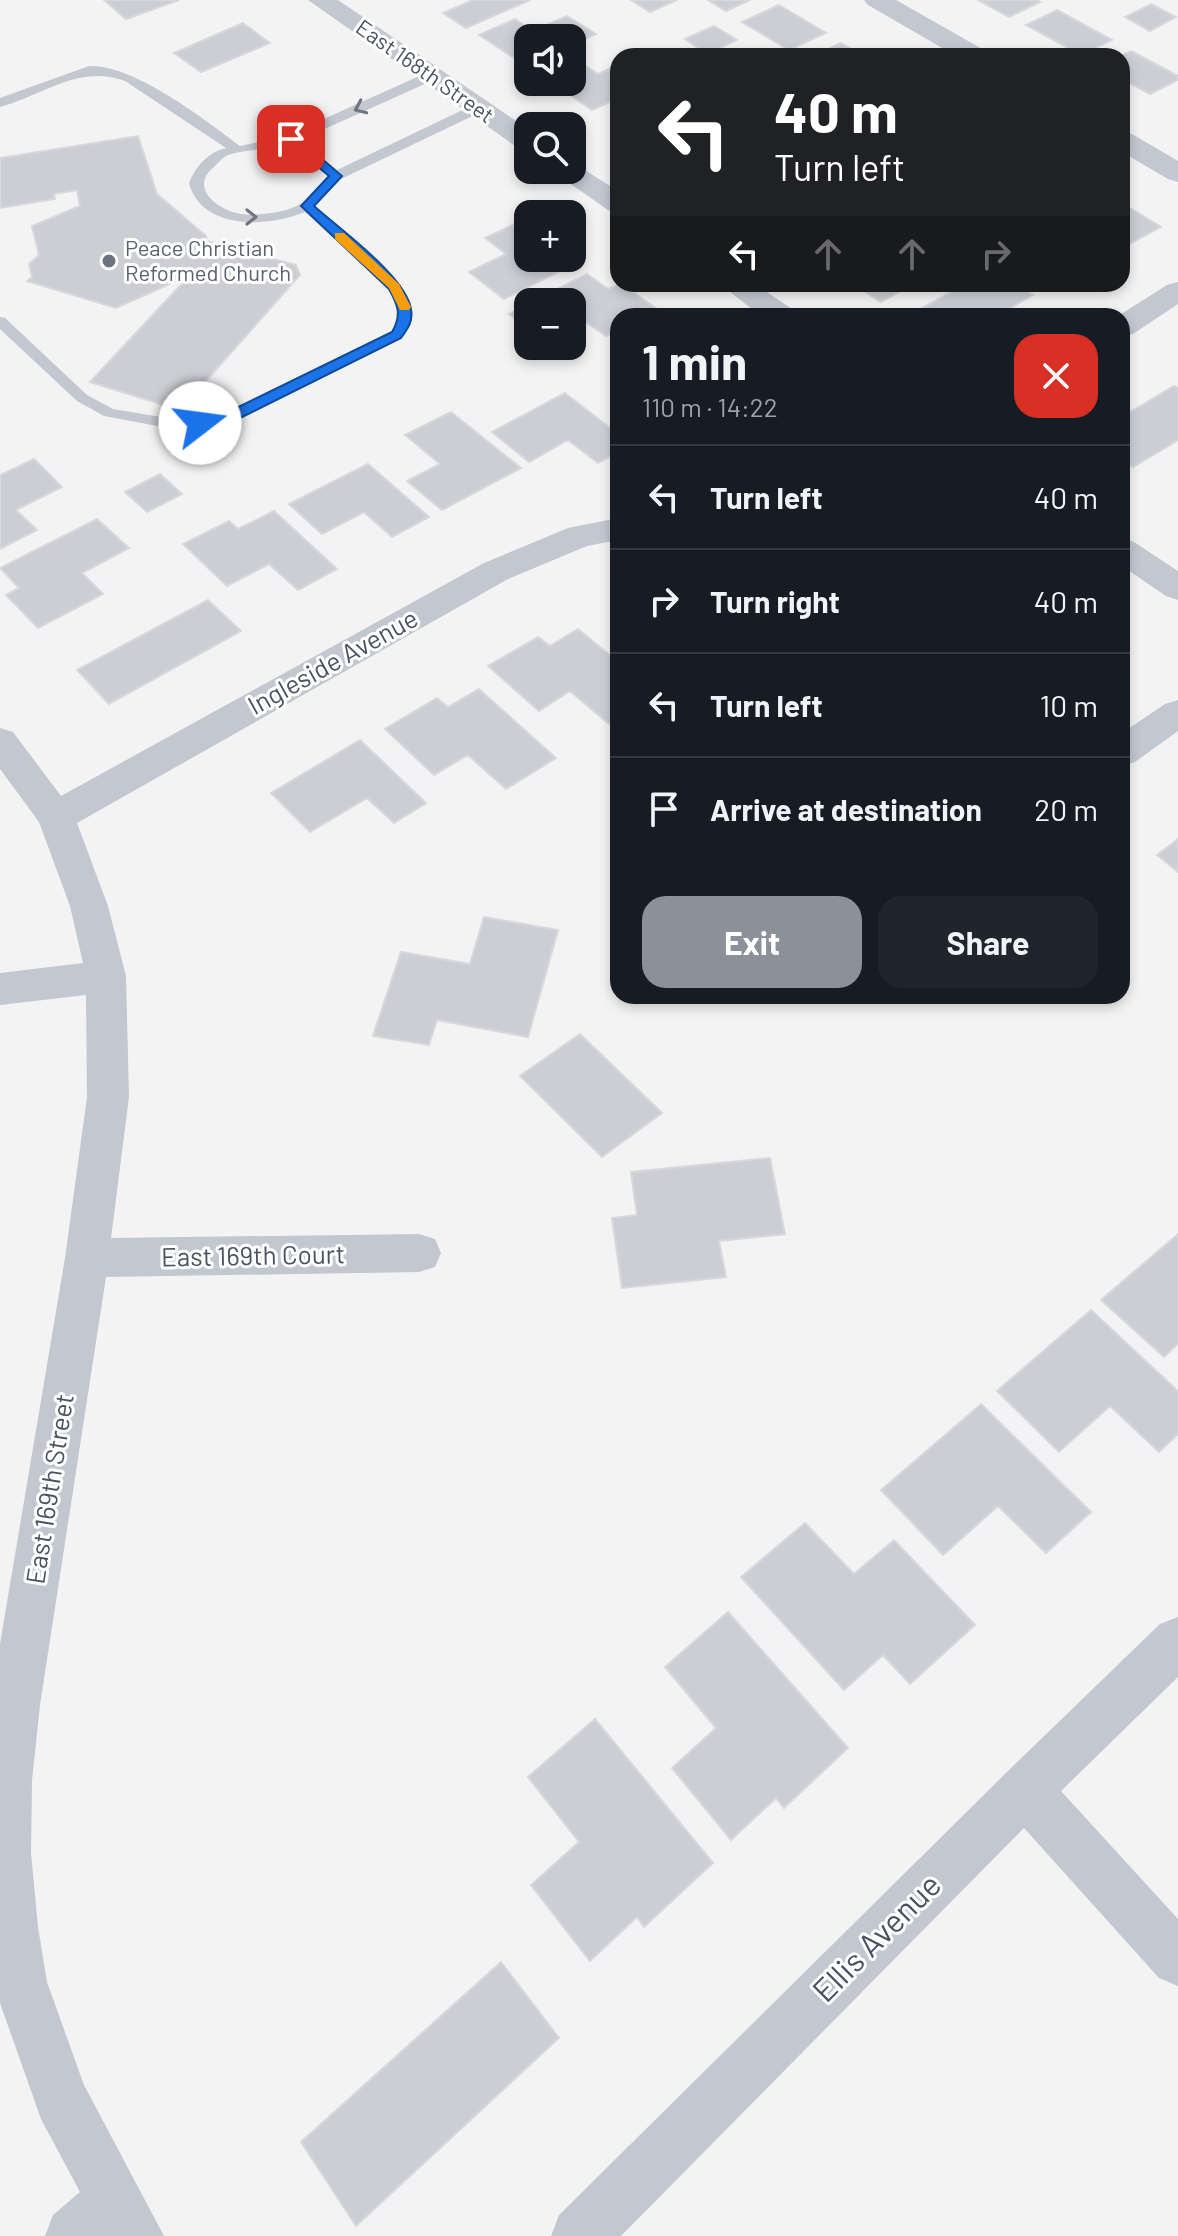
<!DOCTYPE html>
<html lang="en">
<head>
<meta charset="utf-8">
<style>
	:root { --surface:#171b24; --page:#20242c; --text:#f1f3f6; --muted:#9ea1a6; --line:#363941; --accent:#8c9099 }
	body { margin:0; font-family:Barlow,sans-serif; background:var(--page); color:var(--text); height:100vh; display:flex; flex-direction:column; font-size:30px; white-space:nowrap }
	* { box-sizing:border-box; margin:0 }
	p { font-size:26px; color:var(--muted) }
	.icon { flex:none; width:44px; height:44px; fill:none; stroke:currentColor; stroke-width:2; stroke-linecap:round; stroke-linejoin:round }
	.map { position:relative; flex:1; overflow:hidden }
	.drawer { position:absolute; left:610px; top:308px; width:520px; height:696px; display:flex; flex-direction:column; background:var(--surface); border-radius:24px; box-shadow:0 4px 12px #0003 }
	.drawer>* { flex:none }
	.banner { position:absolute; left:610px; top:48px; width:520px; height:244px; border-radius:24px; box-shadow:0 4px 12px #0003; background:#202124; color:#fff; overflow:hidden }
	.tools { position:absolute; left:514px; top:24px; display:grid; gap:16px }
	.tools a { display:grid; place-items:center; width:72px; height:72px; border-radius:16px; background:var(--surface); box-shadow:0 4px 12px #0003; font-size:40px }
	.pin { position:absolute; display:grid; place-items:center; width:68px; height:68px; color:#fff; margin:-34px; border-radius:16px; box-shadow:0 4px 12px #0006 }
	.me { position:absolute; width:88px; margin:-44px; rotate:75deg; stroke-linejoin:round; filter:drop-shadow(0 0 6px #0008) }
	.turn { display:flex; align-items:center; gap:28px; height:168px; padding:0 32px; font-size:36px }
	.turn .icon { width:104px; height:104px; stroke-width:2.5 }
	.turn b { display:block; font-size:56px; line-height:68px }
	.lanes { display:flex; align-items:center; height:76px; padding:0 32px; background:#0003; justify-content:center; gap:40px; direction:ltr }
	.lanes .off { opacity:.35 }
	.round { display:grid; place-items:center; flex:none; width:84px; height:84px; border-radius:24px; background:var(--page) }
	.summary { display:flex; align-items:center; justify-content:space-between; height:136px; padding:0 32px }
	h1 { font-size:48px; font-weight:700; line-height:60px }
	.button { display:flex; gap:16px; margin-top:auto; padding:16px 32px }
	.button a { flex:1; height:92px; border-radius:24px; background:var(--accent); color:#fff; font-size:32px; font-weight:700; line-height:92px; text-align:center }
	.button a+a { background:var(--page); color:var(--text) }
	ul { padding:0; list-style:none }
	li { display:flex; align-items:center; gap:24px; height:104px; padding:0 32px; border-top:2px solid var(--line) }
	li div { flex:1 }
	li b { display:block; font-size:30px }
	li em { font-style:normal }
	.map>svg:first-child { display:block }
	.building { fill:#cdced4; stroke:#d7d8dd; stroke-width:2 }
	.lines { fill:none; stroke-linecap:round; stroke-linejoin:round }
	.service { fill:#c2c7d0; fill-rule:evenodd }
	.minor { fill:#c2c7d0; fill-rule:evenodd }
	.oneway { stroke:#6f7581 }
	.route { fill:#1a73e8; stroke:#114b97; stroke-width:2 }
	.slow { fill:#f59e0b }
	.worship-dot { fill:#6b7280; stroke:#fff; stroke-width:3 }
	.labels { text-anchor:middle; stroke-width:6; stroke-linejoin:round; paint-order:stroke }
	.far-street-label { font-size:22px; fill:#4b525f; stroke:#fff }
	.far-worship-label { font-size:22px; fill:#5b616d; stroke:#fff; text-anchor:start }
	.street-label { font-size:26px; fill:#4b525f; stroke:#fff }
	.near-street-label { font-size:32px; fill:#4b525f; stroke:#fff }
</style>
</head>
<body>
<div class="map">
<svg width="1178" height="2236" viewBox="0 0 1178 2236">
	<rect width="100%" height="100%" fill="#f4f3f3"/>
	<path class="building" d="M 104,0 L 179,0 L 126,19 Z
		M 473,0 L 530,0 L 466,28 L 443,13 Z
		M 631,0 L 677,0 L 650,12 Z
		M 708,0 L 750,0 L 726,11 Z
		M 978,0 L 1037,0 L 1040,2 L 1009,17 Z
		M 1151,4 L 1176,17 L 1150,31 L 1125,17 Z
		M 779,5 L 826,33 L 789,50 L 742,22 Z
		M 1057,10 L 1112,40 L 1081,55 L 1026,25 Z
		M 567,16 L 596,34 L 572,45 L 572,38 L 528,38 L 528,64 L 525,65 L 479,35 L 515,19 L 532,31 Z
		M 243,23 L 270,43 L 201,72 L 174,53 Z
		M 714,26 L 737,40 L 707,54 L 685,39 Z
		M 841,43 L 864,56 L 814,56 Z
		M 1131,51 L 1178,76 L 1178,80 L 1150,94 L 1122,79 L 1120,56 Z
		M 580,62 L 598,74 L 618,65 L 618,98 L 592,110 L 551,82 L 572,82 L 572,65 Z
		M 138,136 L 157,194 L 206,236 L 207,241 L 296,265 L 300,275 L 180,410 L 90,382 L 190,275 L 116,308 L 27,281 L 32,277 L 29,264 L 39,255 L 32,226 L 80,206 L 77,190 L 54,194 L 55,199 L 0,208 L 0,158 Z
		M 1122,203 L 1161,227 L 1122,248 Z
		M 527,218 L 528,258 L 572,258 L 572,250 L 584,259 L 504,299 L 469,272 L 506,254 L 485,238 Z
		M 587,274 L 608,289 L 621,284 L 657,309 L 644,316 L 618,316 L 618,330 L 606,336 L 580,318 L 572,323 L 572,302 L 532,302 Z
		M 853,284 L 913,284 L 881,302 Z
		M 966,284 L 1016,284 L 1033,295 L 996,316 L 908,316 Z
		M 528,304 L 528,328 L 509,314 Z
		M 1174,386 L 1178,388 L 1178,440 L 1133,467 L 1122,460 L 1122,417 Z
		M 565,393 L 618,434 L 618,452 L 598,463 L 568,440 L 529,462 L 492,432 Z
		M 451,412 L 521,468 L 442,510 L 407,481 L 440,464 L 405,435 Z
		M 34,459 L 62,487 L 16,510 L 37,530 L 0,549 L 0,475 Z
		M 368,464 L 429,517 L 392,537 L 364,512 L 322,534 L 289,504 Z
		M 160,474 L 182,494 L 147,512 L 125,492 Z
		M 274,511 L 337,569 L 298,590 L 269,564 L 227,586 L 183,544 L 229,521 L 238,529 Z
		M 97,519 L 129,548 L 82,573 L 103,594 L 38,628 L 6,595 L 19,588 L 0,568 Z
		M 208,600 L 241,631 L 109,704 L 77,670 Z
		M 578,629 L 618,662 L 618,718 L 609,724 L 570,691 L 539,711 L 488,666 L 538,637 L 550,646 Z
		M 479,689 L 556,758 L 506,789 L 468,755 L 434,775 L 385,729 L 437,698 L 448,707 Z
		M 360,740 L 426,803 L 394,823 L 367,798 L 310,832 L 271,793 Z
		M 1178,839 L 1178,872 L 1157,855 Z
		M 484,917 L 558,930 L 528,1037 L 437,1020 L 429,1045 L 373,1036 L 401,952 L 470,964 Z
		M 580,1034 L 662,1113 L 602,1157 L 520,1076 Z
		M 770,1158 L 785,1234 L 719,1241 L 726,1277 L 622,1288 L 612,1218 L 637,1215 L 631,1172 Z
		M 1178,1234 L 1178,1344 L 1164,1357 L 1101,1300 Z
		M 1091,1310 L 1178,1391 L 1178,1434 L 1159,1452 L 1110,1406 L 1059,1452 L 997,1391 Z
		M 981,1404 L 1091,1512 L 1046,1553 L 998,1506 L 943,1555 L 881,1490 Z
		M 805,1523 L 854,1574 L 894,1540 L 975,1625 L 910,1684 L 883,1655 L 844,1690 L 741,1577 Z
		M 728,1612 L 848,1748 L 784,1808 L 776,1798 L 731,1840 L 672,1768 L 716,1728 L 665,1667 Z
		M 595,1719 L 713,1863 L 644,1927 L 637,1917 L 590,1961 L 531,1885 L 579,1842 L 528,1777 Z
		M 501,1962 L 559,2038 L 356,2226 L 301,2142 Z"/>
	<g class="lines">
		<path class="service" d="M 89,66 C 135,65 204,119 240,146 L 286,136 L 426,73 L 436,73 L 436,79 L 300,140 L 337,170 L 473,105 L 483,105 L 483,111 L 341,179 L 315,206 C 342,230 409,276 413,314 L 402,338 L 226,424 L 179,430 L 104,416 L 77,401 L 0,329 L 0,317 L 5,318 L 87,395 L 113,409 L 179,420 L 218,416 L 392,332 C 402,313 397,302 385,285 L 305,212 C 269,227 203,231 189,184 C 194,168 208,152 226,148 L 125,81 C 79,64 44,95 0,107 L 0,98 ZM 289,144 L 328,176 C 320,185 312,196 302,203 C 288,213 253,217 236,213 C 214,207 190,186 214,167 C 218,163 223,157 228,155 C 244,149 270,150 289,144 Z"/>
		<path class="minor" d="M 308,0 L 338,0 L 528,129 L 528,150 L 518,148 Z
			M 864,0 L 896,0 L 984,50 L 988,56 L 956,56 L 868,5 Z
			M 1122,132 L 1132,134 L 1178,161 L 1178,182 L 1168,179 L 1122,152 Z
			M 572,162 L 618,191 L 618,213 L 608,210 L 559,176 L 555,170 L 572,170 Z
			M 1178,282 L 1178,304 L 1133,334 L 1122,336 L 1122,316 L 1118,316 L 1167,285 Z
			M 720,284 L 755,284 L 792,309 L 796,316 L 761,316 Z
			M 618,518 L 618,540 L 587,546 L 508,579 L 77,823 L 108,906 L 126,976 L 129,1097 L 111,1238 L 419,1234 L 435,1239 L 441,1253 L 435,1267 L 419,1272 L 106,1277 L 40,1705 L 32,1780 L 31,1853 L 38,1927 L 47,1982 L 84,2085 L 164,2236 L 45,2236 L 53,2215 L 80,2192 L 41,2119 L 0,2003 L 0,1644 L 65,1258 L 87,1097 L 86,995 L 0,1005 L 0,973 L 83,963 L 70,906 L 39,822 L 0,769 L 0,728 L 13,732 L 61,796 L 484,563 L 568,528 Z
			M 1122,538 L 1134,542 L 1178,571 L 1178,600 L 1166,596 L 1122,566 Z
			M 1178,700 L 1178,731 L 1135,762 L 1122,766 L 1122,733 L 1165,704 Z
			M 1178,1617 L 1178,1677 L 1061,1791 L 1178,1919 L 1178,1986 L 1159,1978 L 1024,1828 L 621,2236 L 551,2236 L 559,2215 L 1007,1772 L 1160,1624 Z"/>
	</g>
	<defs><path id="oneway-chevron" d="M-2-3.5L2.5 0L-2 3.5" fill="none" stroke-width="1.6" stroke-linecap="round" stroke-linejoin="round" transform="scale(2)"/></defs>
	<g class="oneway">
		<use href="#oneway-chevron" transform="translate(360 108) rotate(156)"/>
		<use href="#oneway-chevron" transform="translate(251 217)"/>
	</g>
	<path class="route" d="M 287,136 L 295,136 L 342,176 L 314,206 C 338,228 408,278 411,310 C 413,322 408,328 401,338 L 226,425 L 195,426 L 195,420 L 218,417 L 392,332 C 402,315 398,305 389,289 L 301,206 L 329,176 L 287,141 Z"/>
	<path class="slow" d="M 335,233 L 344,233 L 399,284 L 411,307 L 409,310 L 400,310 L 389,288 L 335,239 Z"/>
	<circle class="worship-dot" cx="109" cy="261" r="8"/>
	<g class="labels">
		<g class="far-street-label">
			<text transform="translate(425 71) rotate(35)" y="8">East 168th Street</text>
		</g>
		<g class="far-worship-label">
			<text x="125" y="256">Peace Christian<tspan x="125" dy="25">Reformed Church</tspan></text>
		</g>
		<g class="street-label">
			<text transform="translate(333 662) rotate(-29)" y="9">Ingleside Avenue</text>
			<text transform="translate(253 1256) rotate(-1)" y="9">East 169th Court</text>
			<text transform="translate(50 1489) rotate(-81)" y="9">East 169th Street</text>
		</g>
		<g class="near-street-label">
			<text transform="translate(877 1938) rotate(-45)" y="11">Ellis Avenue</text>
		</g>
	</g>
</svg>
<div class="tools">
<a><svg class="icon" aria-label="sound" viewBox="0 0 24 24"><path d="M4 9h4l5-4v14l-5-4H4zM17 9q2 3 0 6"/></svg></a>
<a><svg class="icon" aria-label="search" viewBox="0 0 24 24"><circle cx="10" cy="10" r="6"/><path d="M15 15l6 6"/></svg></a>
<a>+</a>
<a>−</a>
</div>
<div class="pin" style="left:291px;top:139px;background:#d93025"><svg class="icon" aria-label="arrive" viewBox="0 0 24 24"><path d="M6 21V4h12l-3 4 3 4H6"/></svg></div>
<svg class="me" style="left:200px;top:423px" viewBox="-20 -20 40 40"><circle r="19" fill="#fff"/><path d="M0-13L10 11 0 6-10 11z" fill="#1a73e8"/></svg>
<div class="banner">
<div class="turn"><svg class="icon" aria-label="left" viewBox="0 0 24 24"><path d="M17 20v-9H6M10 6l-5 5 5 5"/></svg><div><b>40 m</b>Turn left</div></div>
<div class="lanes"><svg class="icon" aria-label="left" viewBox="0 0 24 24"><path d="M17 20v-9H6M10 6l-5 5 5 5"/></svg><svg class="icon off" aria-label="ahead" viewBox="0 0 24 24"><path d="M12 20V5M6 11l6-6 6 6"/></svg><svg class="icon off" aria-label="ahead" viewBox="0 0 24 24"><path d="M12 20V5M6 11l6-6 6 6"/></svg><svg class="icon off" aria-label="right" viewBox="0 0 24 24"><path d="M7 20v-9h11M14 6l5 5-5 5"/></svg></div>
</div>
<section class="drawer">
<div class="summary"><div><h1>1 min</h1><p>110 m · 14:22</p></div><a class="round" style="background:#d93025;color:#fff"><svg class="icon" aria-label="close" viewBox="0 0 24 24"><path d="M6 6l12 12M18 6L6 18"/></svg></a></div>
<ul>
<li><svg class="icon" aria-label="left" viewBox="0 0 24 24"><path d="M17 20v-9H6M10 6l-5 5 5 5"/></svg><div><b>Turn left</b></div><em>40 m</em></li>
<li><svg class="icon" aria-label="right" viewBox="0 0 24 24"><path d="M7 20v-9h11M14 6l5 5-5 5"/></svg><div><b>Turn right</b></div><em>40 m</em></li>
<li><svg class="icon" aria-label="left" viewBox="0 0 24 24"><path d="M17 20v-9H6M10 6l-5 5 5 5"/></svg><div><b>Turn left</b></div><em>10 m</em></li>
<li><svg class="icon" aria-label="arrive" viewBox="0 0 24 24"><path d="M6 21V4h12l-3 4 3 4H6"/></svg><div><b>Arrive at destination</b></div><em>20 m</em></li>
</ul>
<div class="button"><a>Exit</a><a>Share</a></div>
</section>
</div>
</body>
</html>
